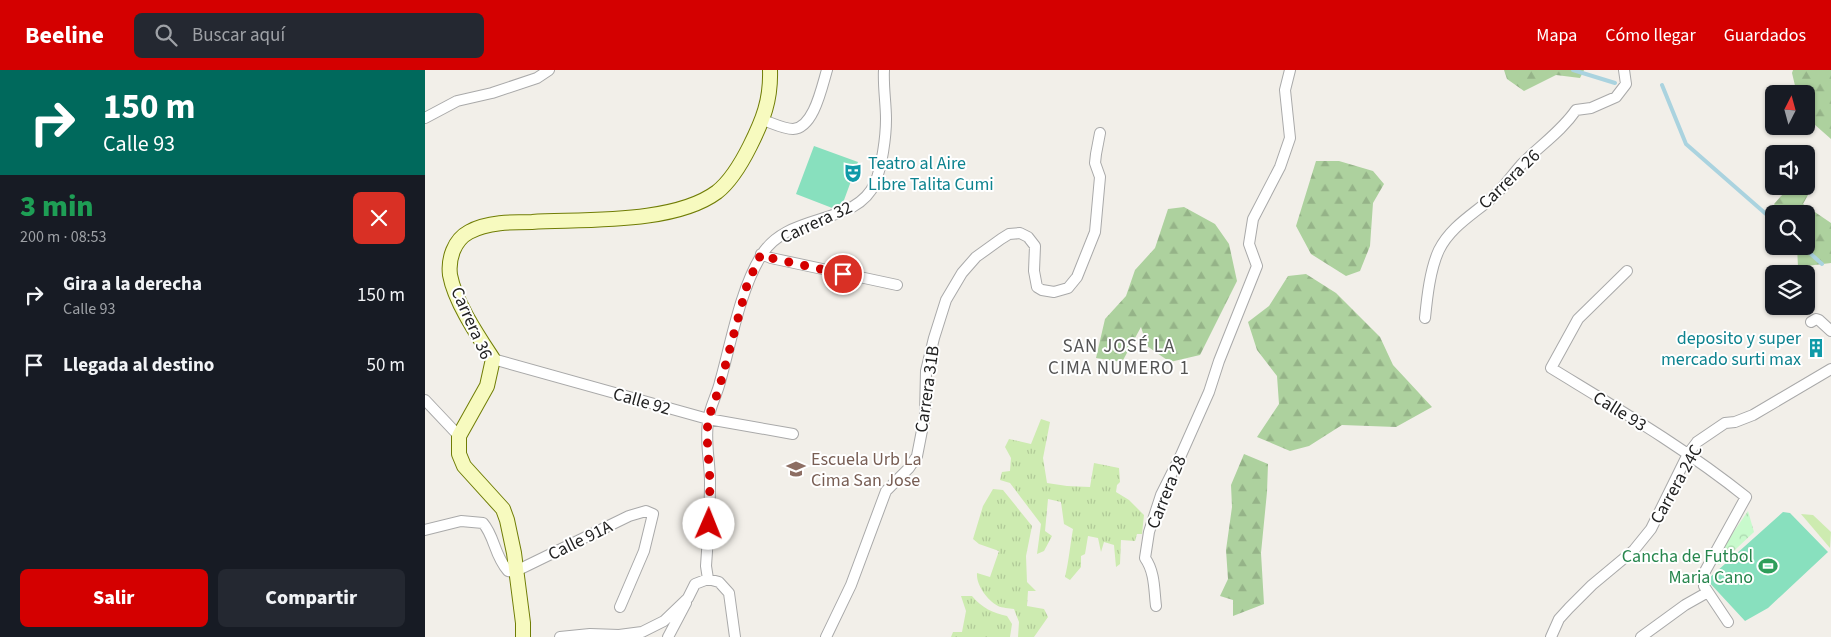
<!DOCTYPE html>
<html lang="es">
<head>
<meta charset="utf-8">
<style>
	:root { --surface:#171b24; --page:#242831; --text:#f1f3f6; --muted:#9ea1a6; --accent:#d40000 }
	body { margin:0; font-family:"Source Sans 3",sans-serif; background:var(--page); color:var(--text); height:100vh; display:flex; flex-direction:column; font-size:19px; white-space:nowrap }
	* { box-sizing:border-box; margin:0 }
	p { font-size:16px; color:var(--muted) }
	.icon { flex:none; width:28px; height:28px; fill:none; stroke:currentColor; stroke-width:2; stroke-linecap:round; stroke-linejoin:round }
	.map { position:relative; flex:1; overflow:hidden }
	.side { display:flex; flex-direction:column; background:var(--surface); width:425px }
	.side>* { flex:none }
	.banner { background:#00695c; color:#fff; overflow:hidden }
	.needle { width:32px; rotate:6deg }
	.buttons { position:absolute; left:1340px; top:15px; display:grid; gap:10px }
	.buttons a { display:grid; place-items:center; width:50px; height:50px; border-radius:8px; background:var(--surface); box-shadow:0 1px 4px #0004; font-size:25px }
	.pin { position:absolute; display:grid; place-items:center; width:42px; height:42px; color:#fff; margin:-21px; border:2px solid #fff; border-radius:50%; box-shadow:0 1px 5px #0007 }
	.me { position:absolute; width:55px; margin:-28px; rotate:1deg; stroke-linejoin:round; filter:drop-shadow(0 0 4px #0008) }
	.turn { display:flex; align-items:center; gap:18px; height:105px; padding:0 20px; font-size:22px }
	.turn .icon { width:65px; height:65px; stroke-width:2.5 }
	.turn b { display:block; font-size:35px; line-height:42px }
	.round { display:grid; place-items:center; flex:none; width:52px; height:52px; border-radius:8px; background:var(--page) }
	.overview { display:flex; align-items:center; justify-content:space-between; height:85px; padding:0 20px }
	h1 { font-size:30px; font-weight:800; line-height:38px; color:#1e9e55 }
	.action { display:flex; gap:10px; margin-top:auto; padding:10px 20px }
	.action a { flex:1; height:58px; border-radius:8px; background:var(--accent); color:#fff; font-size:20px; font-weight:800; line-height:58px; text-align:center }
	.action a+a { background:var(--page); color:var(--text) }
	ul { padding:0; list-style:none }
	li { display:flex; align-items:center; gap:15px; height:70px; padding:0 20px }
	li div { flex:1 }
	li b { display:block; font-size:19px }
	li em { font-style:normal }
	header { display:flex; align-items:center; gap:30px; box-sizing:border-box; height:70px; padding:0 25px; background:var(--accent); color:#fff }
	header strong { font-size:24px }
	nav { display:flex; gap:28px; margin-inline-start:auto; font-size:18px }
	.search { width:350px; height:45px; background:var(--page); display:flex; align-items:center; gap:12px; box-sizing:border-box; padding:0 18px; border-radius:8px; color:var(--muted); font-size:19px }
	main { display:flex; flex:1; min-height:0 }
	.map>svg:first-child { display:block }
	.grass { fill:url(#grass-tufts) }
	.forest { fill:url(#forest-firs) }
	.park { fill:url(#park-crowns) }
	.garden { fill:#cdebb0 }
	.pitch { fill:#88e0be }
	.lines { fill:none; stroke-linecap:round; stroke-linejoin:round }
	.stream { stroke:#aad3df; stroke-width:4 }
	.minor-casing { stroke:#a9a9a9; stroke-width:12 }
	.secondary-casing { stroke:#707d05; stroke-width:16 }
	.minor { stroke:#fff; stroke-width:10 }
	.secondary { stroke:#f7fabf; stroke-width:14 }
	.route { stroke:#d40000; stroke-width:9; stroke-dasharray:0 16.2 }
	.labels { text-anchor:middle; stroke-width:4; stroke-linejoin:round; paint-order:stroke }
	.culture-label { font-size:18px; fill:#0d838f; stroke:#fff; text-anchor:start }
	.street-label { font-size:18px; fill:#222; stroke:#fff }
	.education-label { font-size:18px; fill:#785e54; stroke:#fff; text-anchor:start }
	.leisure-label { font-size:18px; fill:#27864d; stroke:#fff; text-anchor:end }
	.neighbourhood-label { font-size:19px; letter-spacing:1px; fill:#555; stroke:#fff }
</style>
</head>
<body>
<header>
<strong>Beeline</strong>
<div class="search"><svg class="icon" aria-label="search" viewBox="0 0 24 24"><circle cx="10" cy="10" r="6"/><path d="M15 15l6 6"/></svg>Buscar aquí</div>
<nav><a>Mapa</a><a>Cómo llegar</a><a>Guardados</a></nav>
</header>
<main>
<section class="side">
<div class="banner">
<div class="turn"><svg class="icon" aria-label="right" viewBox="0 0 24 24"><path d="M7 20v-9h11M14 6l5 5-5 5"/></svg><div><b>150 m</b>Calle 93</div></div>
</div>
<div class="overview"><div><h1>3 min</h1><p>200 m · 08:53</p></div><a class="round" style="background:#d93025;color:#fff"><svg class="icon" aria-label="close" viewBox="0 0 24 24"><path d="M6 6l12 12M18 6L6 18"/></svg></a></div>
<ul>
<li><svg class="icon" aria-label="right" viewBox="0 0 24 24"><path d="M7 20v-9h11M14 6l5 5-5 5"/></svg><div><b>Gira a la derecha</b><p>Calle 93</p></div><em>150 m</em></li>
<li><svg class="icon" aria-label="arrive" viewBox="0 0 24 24"><path d="M6 21V4h12l-3 4 3 4H6"/></svg><div><b>Llegada al destino</b></div><em>50 m</em></li>
</ul>
<div class="action"><a>Salir</a><a>Compartir</a></div>
</section>
<div class="map">
<svg width="1406" height="567" viewBox="0 0 1406 567">
	<defs>
		<pattern id="grass-tufts" width="24" height="20" patternUnits="userSpaceOnUse" patternTransform="scale(1.25)"><rect width="24" height="20" fill="#cdebb0"/><path d="M3 7l-1-3M5 7V3M7 7l1-3M15 17l-1-3M17 17v-4M19 17l1-3" fill="none" stroke="#b0c997"/></pattern>
		<pattern id="forest-firs" width="22" height="20" patternUnits="userSpaceOnUse" patternTransform="scale(1.25)"><rect width="22" height="20" fill="#add19e"/><path d="M5 1l3.5 6h-7zM16 11l3.5 6h-7z" fill="#95b388"/></pattern>
		<pattern id="park-crowns" width="20" height="18" patternUnits="userSpaceOnUse" patternTransform="scale(1.25)"><rect width="20" height="18" fill="#c8facc"/><path d="M2 6a3 3 0 1 1 6 0M12 15a3 3 0 1 1 6 0" fill="none" stroke="#acd6af"/></pattern>
	</defs>
	<rect width="100%" height="100%" fill="#f2efe9"/>
	<path class="grass" d="M 616,349 L 625,352 L 618,388 L 622,413 L 642,416 L 665,417 L 669,393 L 694,398 L 695,412 L 692,415 L 691,422 L 704,430 L 719,445 L 717,464 L 712,464 L 710,471 L 696,470 L 695,494 L 691,497 L 689,475 L 679,472 L 676,482 L 673,468 L 663,466 L 660,484 L 656,486 L 656,497 L 645,510 L 640,507 C 644,490 645,476 648,459 L 639,454 L 636,432 L 623,429 L 620,461 L 627,466 L 619,481 L 612,484 L 616,454 L 585,413 L 575,410 L 577,402 L 585,401 L 586,388 L 580,377 L 584,369 L 606,374 Z
		M 568,419 L 578,420 L 607,456 L 601,486 L 602,512 L 611,521 L 603,521 L 602,536 L 619,539 L 623,547 L 609,567 L 593,567 L 594,552 L 589,539 C 584,538 577,538 573,536 C 562,530 551,515 552,503 L 565,507 L 574,481 L 554,474 L 548,469 L 558,436 Z
		M 536,526 L 547,526 C 557,538 568,543 582,546 L 587,554 L 585,567 L 526,567 L 528,562 L 537,562 L 541,541 Z"/>
	<path class="forest" d="M 1079,0 L 1159,0 L 1155,8 L 1131,5 L 1099,21 L 1082,9 Z
		M 1368,0 L 1406,0 L 1406,69 L 1381,47 L 1381,24 L 1372,24 L 1367,3 Z
		M 891,91 L 914,91 L 948,101 L 959,114 L 948,133 L 945,176 L 935,201 L 921,206 L 886,184 L 871,156 Z
		M 1369,116 L 1383,125 L 1378,134 L 1406,153 L 1406,193 L 1373,197 L 1372,176 L 1381,176 L 1381,144 L 1355,144 L 1349,134 L 1356,126 Z
		M 759,137 L 790,154 L 804,174 L 812,211 L 775,285 L 745,292 L 722,276 L 716,257 L 697,292 L 671,288 L 680,249 L 701,226 L 710,200 L 730,178 L 743,139 Z
		M 881,204 L 911,223 L 955,267 L 968,295 L 1007,337 L 971,357 L 917,355 L 884,376 L 865,381 L 832,367 L 854,334 L 852,306 L 832,280 L 823,252 L 844,236 L 863,206 Z
		M 819,384 L 843,394 L 842,422 L 836,483 L 839,534 L 808,546 L 808,530 L 795,526 L 803,509 L 801,480 L 807,437 L 806,415 Z"/>
	<path class="park" d="M 1323,441 L 1329,462 L 1294,495 L 1289,490 Z"/>
	<path class="garden" d="M 1376,444 L 1388,445 L 1406,462 L 1405,478 Z"/>
	<path class="pitch" d="M 389,76 L 433,92 L 415,141 L 371,124 Z
		M 1358,442 L 1365,443 L 1403,482 L 1343,538 L 1320,551 L 1282,510 Z"/>
	<g class="lines">
		<path class="stream" d="M 1148,0 L 1190,13
			M 1237,15 L 1261,74 L 1349,151
			M 1377,176 L 1397,194"/>
		<g class="minor-casing">
			<path id="minor" d="M 0,48 L 32,31 L 67,23 L 112,8 L 124,0
				M 338,50 C 347,53 359,59 368,59 C 389,58 397,16 402,0
				M 336,184 L 346,188 L 472,215
				M 1202,201 L 1153,249 L 1126,298 C 1193,339 1260,378 1321,427 L 1278,505 L 1279,516 L 1303,552
				M 1000,248 C 1002,228 1005,199 1014,180 C 1026,156 1049,144 1068,127 C 1079,117 1087,105 1096,95 C 1114,76 1136,62 1151,40 L 1166,38 L 1191,27 L 1201,14 L 1199,0
				M 1386,252 L 1391,249 L 1394,250 L 1406,261
				M 68,289 L 283,349 L 368,364
				M 0,330 L 34,366
				M 0,460 L 36,451 L 58,453 C 70,467 69,485 83,501 L 89,502 L 204,446 L 221,441 L 228,444 L 219,481 L 195,537
				M 283,509 L 281,496 C 283,468 285,440 285,412 C 285,392 280,372 283,352 C 284,338 292,325 295,312 C 306,273 315,220 336,186 C 362,141 431,157 450,113 C 457,96 461,67 461,49 C 461,33 458,16 459,0
				M 731,536 C 729,520 730,502 720,488 L 724,462 L 736,425 L 756,385 L 784,322 L 794,291 L 832,196 L 824,174 L 828,149 L 855,97 L 865,68 L 860,20 L 865,0
				M 135,567 L 165,564 L 194,565 L 217,562 L 239,551 L 263,528 L 270,514 L 283,509 L 294,512 L 304,523 L 310,567
				M 243,567 L 261,533
				M 401,567 L 426,515 L 461,421 L 484,398 L 492,386 L 500,345 L 501,301 L 509,268 L 521,230 L 537,203 L 551,187 L 576,169 L 584,164 L 595,163 L 603,167 L 610,176 L 609,201 L 612,217 L 617,220 L 629,222 L 643,218 L 652,207 L 670,162 L 675,107 L 670,93 L 671,84 L 675,63
				M 1126,567 L 1134,549 L 1144,538 L 1167,515 L 1209,480 L 1226,459 L 1263,384 L 1272,372 L 1300,353 L 1310,352 L 1328,345 L 1406,299
				M 1216,567 L 1260,535 L 1283,522"/>
		</g>
		<g class="secondary-casing">
			<path id="secondary" d="M 98,567 L 98,553 L 89,483 L 82,450 L 78,439 L 39,396 L 34,384 L 34,366 L 62,316 L 68,289 C 53,266 30,232 25,205 C 23,189 29,170 44,162 C 62,152 87,152 107,152 C 160,149 249,154 292,122 C 306,111 317,92 325,76 C 338,50 346,30 345,0"/>
		</g>
		<use href="#minor" class="minor"/>
		<use href="#secondary" class="secondary"/>
	</g>
	<g class="lines">
		<path class="route" d="M 284,454 L 285,411 L 282,366 L 283,349 L 294,319 L 322,215 L 336,184 L 346,188 L 418,204"/>
	</g>
	<defs>
		<g id="theatre-bare" transform="scale(1.5)"><path d="M-5-5.5Q0-4 5-5.5V0Q5 5 0 6Q-5 5-5 0ZM-3.3-2.5H-1v1.5H-3.3ZM1-2.5H3.3v1.5H1ZM-2.8 1Q0 5.5 2.8 1Z" fill="#0f9aa8" stroke="#fff" stroke-width="2.5" paint-order="stroke"/></g>
		<g id="building-bare" transform="scale(1.5)"><path d="M-4-6H4V6H1V3H-1V6H-4ZM-2.5-4.3h1.7v1.8h-1.7ZM.8-4.3h1.7v1.8H.8ZM-2.5-1h1.7V.8h-1.7ZM.8-1h1.7V.8H.8Z" fill="#0f9aa8" stroke="#fff" stroke-width="2.5" paint-order="stroke"/></g>
		<g id="school-bare" transform="scale(1.5)"><path d="M0-5L7-2L0 1L-7-2ZM-4 1L0 2.5L4 1V4Q0 6-4 4Z" fill="#8d6e63" stroke="#fff" stroke-width="2.5" paint-order="stroke"/></g>
		<g id="stadium-bare" transform="scale(1.5)"><path d="M0-5a6.5 5 0 1 0 0 10a6.5 5 0 1 0 0-10ZM-3.5-1.8h7v3.6h-7Z" fill="#2e9e5b" stroke="#fff" stroke-width="2.5" paint-order="stroke"/></g>
	</defs>
	<g fill-rule="evenodd">
		<use href="#theatre-bare" x="428" y="103"/>
		<use href="#building-bare" x="1391" y="278"/>
		<use href="#school-bare" x="371" y="399"/>
		<use href="#stadium-bare" x="1343" y="496"/>
	</g>
	<g class="labels">
		<g class="culture-label">
			<text x="443" y="99">Teatro al Aire<tspan x="443" dy="21">Libre Talita Cumi</tspan></text>
			<text x="1376" y="274" text-anchor="end">deposito y super<tspan x="1376" dy="21">mercado surti max</tspan></text>
		</g>
		<g class="street-label">
			<text transform="translate(1084 109) rotate(-44)" y="6">Carrera 26</text>
			<text transform="translate(391 152) rotate(-25)" y="6">Carrera 32</text>
			<text transform="translate(47 253) rotate(66)" y="6">Carrera 36</text>
			<text transform="translate(502 319) rotate(-82)" y="6">Carrera 31B</text>
			<text transform="translate(217 331) rotate(16)" y="6">Calle 92</text>
			<text transform="translate(1195 341) rotate(32)" y="6">Calle 93</text>
			<text transform="translate(1251 414) rotate(-61)" y="6">Carrera 24C</text>
			<text transform="translate(741 422) rotate(-68)" y="6">Carrera 28</text>
			<text transform="translate(155 470) rotate(-26)" y="6">Calle 91A</text>
		</g>
		<g class="education-label">
			<text x="386" y="395">Escuela Urb La<tspan x="386" dy="21">Cima San Jose</tspan></text>
		</g>
		<g class="leisure-label">
			<text x="1328" y="492">Cancha de Futbol<tspan x="1328" dy="21">Maria Cano</tspan></text>
		</g>
		<g class="neighbourhood-label">
			<text x="694" y="282">SAN JOSÉ LA<tspan x="694" dy="22">CIMA NUMERO 1</tspan></text>
		</g>
	</g>
</svg>
<div class="buttons">
<a><svg class="needle" viewBox="-14 -14 28 28"><path d="M0-13l5 13h-10z" fill="#e53935"/><path d="M0 13l5-13h-10z" fill="#9ea1a6"/></svg></a>
<a><svg class="icon" aria-label="sound" viewBox="0 0 24 24"><path d="M4 9h4l5-4v14l-5-4H4zM17 9q2 3 0 6"/></svg></a>
<a><svg class="icon" aria-label="search" viewBox="0 0 24 24"><circle cx="10" cy="10" r="6"/><path d="M15 15l6 6"/></svg></a>
<a><svg class="icon" aria-label="layers" viewBox="0 0 24 24"><path d="M12 4l9 5-9 5-9-5zM3 14l9 5 9-5"/></svg></a>
</div>
<div class="pin" style="left:418px;top:204px;background:#d93025"><svg class="icon" aria-label="arrive" viewBox="0 0 24 24"><path d="M6 21V4h12l-3 4 3 4H6"/></svg></div>
<svg class="me" style="left:284px;top:454px" viewBox="-20 -20 40 40"><circle r="19" fill="#fff"/><path d="M0-13L10 11 0 6-10 11z" fill="#d40000"/></svg>
</div>
</main>
</body>
</html>
